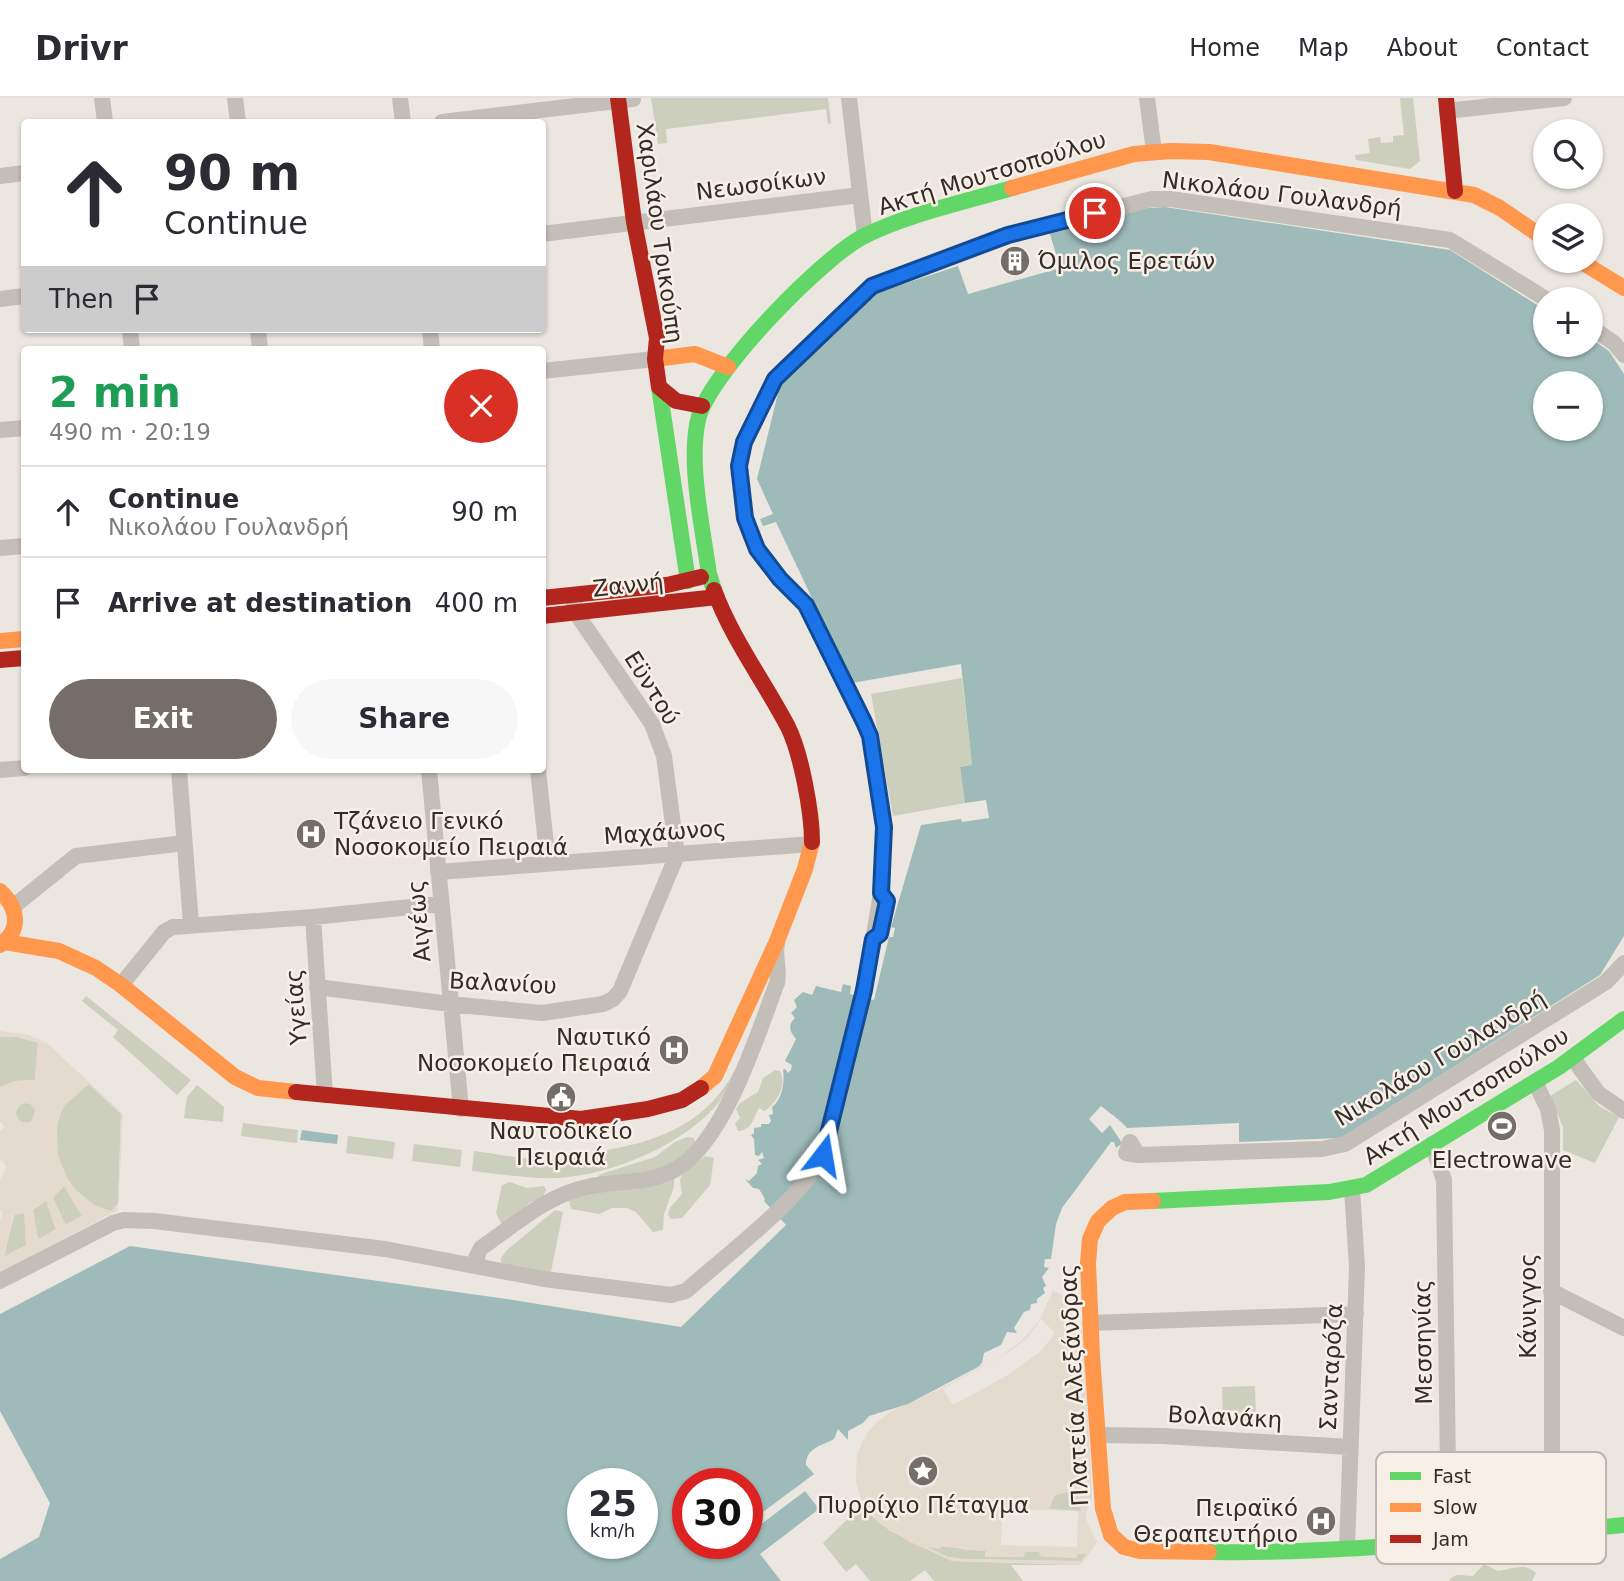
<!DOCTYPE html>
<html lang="en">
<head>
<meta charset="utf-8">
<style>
	:root { --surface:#fff; --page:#f7f7f7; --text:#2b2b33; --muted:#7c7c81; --line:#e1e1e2; --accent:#746d68 }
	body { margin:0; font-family:"DejaVu Sans",sans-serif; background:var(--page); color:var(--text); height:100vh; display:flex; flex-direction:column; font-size:26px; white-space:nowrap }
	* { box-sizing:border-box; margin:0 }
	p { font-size:23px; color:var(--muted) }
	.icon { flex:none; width:38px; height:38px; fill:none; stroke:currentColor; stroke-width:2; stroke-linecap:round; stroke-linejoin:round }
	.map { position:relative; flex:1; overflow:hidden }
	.drawer { position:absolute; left:21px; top:248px; width:525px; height:427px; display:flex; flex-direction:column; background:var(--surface); border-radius:7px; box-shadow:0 2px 5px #0004 }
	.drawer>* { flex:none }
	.top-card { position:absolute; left:21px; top:21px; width:525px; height:214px; border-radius:7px; box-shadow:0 2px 5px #0004; background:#fff; color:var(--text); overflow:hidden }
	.buttons { position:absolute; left:1533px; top:21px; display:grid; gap:14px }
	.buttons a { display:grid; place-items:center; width:70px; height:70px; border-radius:50%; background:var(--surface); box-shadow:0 2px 5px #0004; font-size:35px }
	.speed { position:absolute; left:567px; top:1370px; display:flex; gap:14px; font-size:35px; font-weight:700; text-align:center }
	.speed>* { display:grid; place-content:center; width:91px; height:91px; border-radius:50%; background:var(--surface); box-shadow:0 2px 5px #0004; line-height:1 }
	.speed small { font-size:18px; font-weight:400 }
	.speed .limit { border:10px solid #d22; background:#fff; color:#111 }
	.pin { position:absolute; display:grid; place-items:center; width:60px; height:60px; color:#fff; margin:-30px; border:4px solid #fff; border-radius:50%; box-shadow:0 2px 7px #0007 }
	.me { position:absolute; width:77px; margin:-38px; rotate:14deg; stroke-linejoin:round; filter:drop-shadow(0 0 5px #0008) }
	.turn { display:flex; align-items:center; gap:24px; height:147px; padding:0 28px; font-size:32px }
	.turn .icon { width:91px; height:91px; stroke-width:2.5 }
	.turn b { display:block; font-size:49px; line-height:60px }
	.then { display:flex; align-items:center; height:66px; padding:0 28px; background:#0003; gap:14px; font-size:26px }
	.round { display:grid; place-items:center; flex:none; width:74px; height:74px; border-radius:37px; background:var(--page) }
	.head { display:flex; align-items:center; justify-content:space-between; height:119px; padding:0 28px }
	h1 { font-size:42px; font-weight:800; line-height:52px; color:#1e9e55 }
	.cta { display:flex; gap:14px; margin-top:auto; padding:14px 28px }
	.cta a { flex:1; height:80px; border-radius:42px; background:var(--accent); color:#fff; font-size:28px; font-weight:800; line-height:80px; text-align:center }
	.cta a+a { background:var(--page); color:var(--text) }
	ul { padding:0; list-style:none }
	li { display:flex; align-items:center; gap:21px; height:91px; padding:0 28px; border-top:2px solid var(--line) }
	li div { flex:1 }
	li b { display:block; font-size:26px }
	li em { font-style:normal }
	header { display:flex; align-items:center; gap:42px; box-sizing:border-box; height:98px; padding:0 35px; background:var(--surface); border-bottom:2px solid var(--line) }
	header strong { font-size:33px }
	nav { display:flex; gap:38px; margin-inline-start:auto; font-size:24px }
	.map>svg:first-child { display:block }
	.green { fill:#cccfbb }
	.plaza { fill:#e4dace; fill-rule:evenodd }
	.water { fill:#9ebbba; fill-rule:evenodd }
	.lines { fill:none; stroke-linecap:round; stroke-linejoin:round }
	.street { stroke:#c4beb9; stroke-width:16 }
	.fast { stroke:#63d668; stroke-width:16 }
	.slow { stroke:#ff974d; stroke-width:16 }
	.jam { stroke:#b3261e; stroke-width:16 }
	.route-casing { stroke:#114b97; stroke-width:18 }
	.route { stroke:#1a73e8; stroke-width:12 }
	.labels { text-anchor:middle; stroke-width:5; stroke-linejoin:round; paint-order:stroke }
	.street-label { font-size:23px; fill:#342c28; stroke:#f8f0e7 }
	.poi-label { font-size:23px; fill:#342c28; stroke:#f8f0e7 }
	.key { fill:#f8f0e7; stroke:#bdb5ae; stroke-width:2 }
	.key-label { font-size:19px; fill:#342c28 }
</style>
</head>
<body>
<header>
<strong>Drivr</strong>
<nav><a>Home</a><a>Map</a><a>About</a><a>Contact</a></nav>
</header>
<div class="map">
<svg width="1624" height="1483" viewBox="0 0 1624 1483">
	<rect width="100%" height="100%" fill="#ebe6e0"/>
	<path class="green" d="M 651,0 L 828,0 L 831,25 L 828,26 L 826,11 L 666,31 L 667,45 L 658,46 Z
		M 1400,0 L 1413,0 L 1420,63 L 1410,71 L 1356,62 L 1355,57 L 1370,55 L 1368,41 L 1380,39 L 1381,45 L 1393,44 L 1393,38 L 1404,37 Z
		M 962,580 L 972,667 L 960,669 L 965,705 L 893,718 L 871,596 Z
		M 86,898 L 191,982 L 177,997 L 113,939 L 118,932 L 82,903 Z
		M 0,939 L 17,939 L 38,944 L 35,982 L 15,983 L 0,989 Z
		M 741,959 L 743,960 C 736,974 730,990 720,1003 C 686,1046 612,1077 558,1080 C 529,1081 500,1076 472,1073 L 474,1053 C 500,1056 528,1063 554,1062 C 570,1061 586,1056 602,1053 C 666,1042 714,1022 741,959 Z
		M 775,972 L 780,973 C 787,988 777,1004 765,1013 L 759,1010 C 753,1021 752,1032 738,1033 L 735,1025 L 740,1020 L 736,1011 L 740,1005 L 758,994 L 763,980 Z
		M 1576,982 L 1599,1008 L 1619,1019 L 1595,1065 L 1563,1052 L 1563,1029 L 1550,998 Z
		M 89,986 L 121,1016 L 118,1105 L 111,1114 C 69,1104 39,1046 64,1008 C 70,999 81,993 89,986 Z
		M 197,987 L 224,1009 L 223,1024 L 184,1020 L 187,999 Z
		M16 1015a10 10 0 1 1 20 0a10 10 0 1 1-20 0Z
		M 243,1025 L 298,1032 L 297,1045 L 241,1038 Z
		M 348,1038 L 395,1044 L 393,1061 L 346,1055 Z
		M 687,1039 L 694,1040 L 695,1044 L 674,1078 L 674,1089 L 664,1116 L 663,1132 L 653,1134 L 636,1114 L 627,1110 L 612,1110 L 599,1116 L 571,1111 L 569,1102 L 601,1076 L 655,1059 L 675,1044 Z
		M 414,1046 L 462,1052 L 460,1069 L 412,1063 Z
		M 705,1058 L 714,1060 L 710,1087 L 682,1120 L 671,1121 L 668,1117 L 670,1110 L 682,1096 L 680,1081 L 683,1076 Z
		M 510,1084 L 527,1090 L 544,1088 L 546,1092 L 543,1099 L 529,1105 L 507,1126 L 501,1125 L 496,1115 L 502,1087 Z
		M 64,1088 L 82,1118 L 65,1127 L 53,1100 Z
		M 46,1103 L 56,1131 L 38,1142 L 33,1112 Z
		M 555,1112 L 563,1114 L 551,1174 L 548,1176 L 501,1167 L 501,1160 L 507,1152 Z
		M 25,1115 L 26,1147 L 4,1159 L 14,1117 Z
		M 1255,1288 L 1256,1323 L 1223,1324 L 1222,1289 Z
		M 1067,1394 L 1079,1401 L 1081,1413 L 1049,1411 L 1054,1398 Z
		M 863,1406 L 873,1419 L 889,1432 L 952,1463 L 1080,1467 L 1011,1467 L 1023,1483 L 934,1483 L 925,1472 L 910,1483 L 870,1483 L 856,1466 L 846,1474 L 823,1445 Z
		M 923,1447 C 944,1447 965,1452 986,1453 L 985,1459 L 1024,1459 L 1024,1454 L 1040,1454 L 1040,1458 L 1076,1460 L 1077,1456 L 1087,1456 L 1081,1463 L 963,1461 L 948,1459 Z
		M 1484,1466 L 1498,1473 C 1511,1471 1525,1464 1536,1475 L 1532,1483 L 1449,1483 C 1454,1474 1464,1478 1473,1478 Z"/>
	<path class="plaza" d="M 0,933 L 28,937 L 47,945 L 123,1016 L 118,1112 L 0,1175 L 0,1122 L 3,1114 L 0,1113 L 0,1082 L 7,1068 L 0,1061 L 0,1033 L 5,1029 L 0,1023 L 0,989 L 15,983 L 35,982 L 38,945 L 17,939 L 0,939 ZM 89,986 L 121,1016 L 118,1105 L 111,1113 L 94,1107 L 75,1091 L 67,1080 L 58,1057 L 57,1031 L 60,1017 L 65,1007 ZM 23,1005 L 31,1006 L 35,1013 L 31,1024 L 22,1024 L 16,1019 L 16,1010 ZM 64,1088 L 82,1118 L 66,1127 L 53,1100 ZM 46,1103 L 56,1132 L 38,1141 L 33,1112 ZM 24,1115 L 26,1147 L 4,1159 L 13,1117 Z
		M 1053,1193 L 1063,1197 L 1071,1206 L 1074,1229 L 1083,1227 L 1092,1399 L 1085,1419 L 1097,1444 L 1084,1463 L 1080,1467 L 952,1463 L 910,1444 L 880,1426 L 861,1401 L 856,1383 L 857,1356 L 867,1335 L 878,1323 L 892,1313 L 938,1292 L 999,1259 L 1020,1244 L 1039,1223 ZM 1041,1221 L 1055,1235 L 1042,1252 L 1010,1276 L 953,1307 L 943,1291 L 1012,1252 L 1028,1239 ZM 925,1356 L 934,1360 L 940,1375 L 934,1387 L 921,1391 L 910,1386 L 905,1372 L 911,1360 ZM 1067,1394 L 1079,1401 L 1081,1413 L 1049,1411 L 1054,1398 ZM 1002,1411 L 1078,1413 L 1077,1449 L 1001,1447 ZM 943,1447 L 966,1452 L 986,1453 L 985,1459 L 1024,1459 L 1025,1454 L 1039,1454 L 1040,1458 L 1076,1460 L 1078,1456 L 1086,1456 L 1081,1463 L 964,1461 L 948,1459 L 926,1449 L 939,1451 Z"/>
	<path class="water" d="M 1165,109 L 1450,152 L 1545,212 L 1545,247 L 1591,247 L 1591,241 L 1609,253 L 1624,276 L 1624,838 L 1600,877 L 1341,1040 L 1239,1044 L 1239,1025 L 1127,1030 C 1119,1021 1110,1015 1101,1008 L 1089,1021 L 1102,1035 L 1110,1027 L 1122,1045 L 1116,1050 L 1114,1044 L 1111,1044 L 1062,1110 L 1056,1126 L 1051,1161 L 1045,1161 L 1044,1169 L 1049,1170 L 1042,1179 L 1046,1188 L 1043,1190 L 1045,1195 L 1037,1201 L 1037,1205 L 1031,1206 L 1030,1212 L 1024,1214 L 1014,1230 L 1017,1235 L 1007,1234 L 1001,1247 L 984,1255 L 982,1265 L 978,1269 L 908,1306 L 869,1318 L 863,1325 L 848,1333 L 848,1342 L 838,1331 L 834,1341 C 821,1348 806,1350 806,1367 L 814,1376 L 747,1426 L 747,1386 L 688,1386 L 688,1446 L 747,1446 L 747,1437 L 805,1393 L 819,1411 L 760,1456 L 781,1483 L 0,1483 L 0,1461 L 39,1439 L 50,1405 L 0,1313 L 0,1216 L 130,1148 L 513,1202 L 681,1229 L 786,1127 L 764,1103 L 765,1101 L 759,1091 L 753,1090 L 745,1081 L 749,1083 L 757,1075 L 758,1068 L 762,1066 L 758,1062 L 764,1060 L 762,1054 L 759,1058 L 755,1057 L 754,1041 L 751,1037 L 754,1035 L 754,1030 L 761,1029 L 761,1026 L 769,1026 L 771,1023 L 769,1017 L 773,1016 L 772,1009 C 782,1002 785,984 783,972 L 785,971 L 788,975 L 791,972 L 792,967 L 785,963 L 796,941 C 789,934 788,926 795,920 L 791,915 L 797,909 L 794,902 L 803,894 L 812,897 L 816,888 L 841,894 L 843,886 L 851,888 L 850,896 L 874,902 L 889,839 L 893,839 L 895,830 L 891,829 L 921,727 L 961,721 L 962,724 L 989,720 L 986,702 L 965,705 L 960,669 L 972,667 L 961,566 L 852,585 L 776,424 L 763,428 L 760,421 L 773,416 L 757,381 L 780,287 L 876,195 L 958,168 L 968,196 L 1060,170 L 1050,136 L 1147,110 ZM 1545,285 L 1591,285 L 1591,331 L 1545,331 ZM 583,1386 L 642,1386 L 642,1446 L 583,1446 Z
		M 302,1032 L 338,1037 L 337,1046 L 300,1042 Z"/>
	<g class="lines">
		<path class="street" d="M 102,0 L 105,24
			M 235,0 L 238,24
			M 400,0 L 403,24
			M 849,0 L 865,138
			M 1147,0 L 1154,54
			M 1447,13 L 1564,0
			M 442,24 L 633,1
			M 0,78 L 24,75
			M 542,136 L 860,97
			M 0,201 L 24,198
			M 1591,229 L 1614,245 L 1624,257
			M 130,231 L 132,252
			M 258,231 L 260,252
			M 430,231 L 432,252
			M 542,273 L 655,261
			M 0,332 L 24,330
			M 0,450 L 24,448
			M 0,672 L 24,670
			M 179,672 L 191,826
			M 429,672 L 461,1011
			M 538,672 L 548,765
			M 438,774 L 812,746
			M 14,808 L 76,758 L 184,745
			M 313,819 L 325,997
			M 121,887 L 164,834 L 173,829 L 313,819 L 440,806
			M 317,889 L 450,906 L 542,915 L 603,906 L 613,901 L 620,893 L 677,757 L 664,658 L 652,626 L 576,515 L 574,504
			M 1572,959 L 1598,995 L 1624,1013
			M 1535,984 L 1548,1011 L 1552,1032 L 1552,1435
			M 1432,1046 L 1444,1082 L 1449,1444
			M 1138,1057 L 1130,1044 L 1126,1055 L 1138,1057 L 1322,1051 L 1345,1046 L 1606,884 L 1624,865
			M 480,1168 L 476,1160 L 481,1150 C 513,1128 547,1097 587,1089 C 617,1082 648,1087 676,1071 C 725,1043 757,937 777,885 C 780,871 774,859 777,846
			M 0,1183 L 113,1125 L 124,1122 L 154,1123 L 385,1151 L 544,1181 L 671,1197 L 686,1193 C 726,1157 800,1103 823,1057 L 868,873 L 881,795 L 884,729 L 870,638 L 805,507 L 780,481 L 757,451 L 745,420 L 739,368 L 741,353 L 775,281 L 786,269 L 872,188 L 1008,137 L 1152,101 L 1171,101 L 1450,142 L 1546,201
			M 1551,1193 L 1624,1230
			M 1090,1225 L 1356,1216
			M 1098,1337 L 1163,1338 L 1350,1349
			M 1347,1450 L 1357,1169 L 1352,1091"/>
		<path class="fast" d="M 659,289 L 688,483
			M 714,492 L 709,476 C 703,431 687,362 699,318 C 713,272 822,159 866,137 C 912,115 964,104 1012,90
			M 1153,1103 L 1329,1094 L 1366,1087 L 1559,969 L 1624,921
			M 1209,1454 C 1347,1456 1486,1440 1624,1427"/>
		<path class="slow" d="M 1012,90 L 1134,56 L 1171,53 L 1209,54 L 1474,97 L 1500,110 L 1545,141
			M 1580,163 L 1624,190
			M 655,261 L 695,256 L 728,269
			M 0,543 L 24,541
			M 0,793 C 18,810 22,832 0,847
			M 5,844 L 59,853 L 96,870 L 121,887 L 235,979 L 258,990 L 296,994
			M 701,990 L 715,978 L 777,843 L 805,771 L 812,744
			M 1153,1103 L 1125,1104 L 1112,1110 L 1098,1123 L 1090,1141 L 1088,1165 L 1092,1257 L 1103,1411 L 1111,1437 L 1124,1449 L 1140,1453 L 1209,1454"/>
		<path class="jam" d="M 618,0 L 634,124 L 657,240 L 655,261 L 659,289 L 676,303 L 702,308
			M 1446,0 L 1455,93
			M 714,492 C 732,541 764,583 788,629 C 801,655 812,714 812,744
			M 542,500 L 667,487 L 701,479
			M 542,518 L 717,499
			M 0,562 L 24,560
			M 296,994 L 581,1021 L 648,1011 L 682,1002 L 701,990"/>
	</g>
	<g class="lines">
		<g class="route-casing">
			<path id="route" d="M 823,1057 L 864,892 L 873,841 L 880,836 L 887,803 L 881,795 L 884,729 L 870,638 L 864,624 L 806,507 L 780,481 L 757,451 L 745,420 L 739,368 L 744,344 L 775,281 L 872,188 L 1008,137 L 1095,115"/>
		</g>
		<use href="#route" class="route"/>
	</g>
	<defs>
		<g id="building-disc" transform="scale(1.575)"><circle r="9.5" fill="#746d68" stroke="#f8f0e7"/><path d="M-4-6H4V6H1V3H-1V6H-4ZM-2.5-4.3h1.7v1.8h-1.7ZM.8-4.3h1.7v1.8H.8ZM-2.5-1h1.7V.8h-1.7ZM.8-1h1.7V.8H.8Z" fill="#fff"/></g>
		<g id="hospital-disc" transform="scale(1.575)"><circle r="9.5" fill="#746d68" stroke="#f8f0e7"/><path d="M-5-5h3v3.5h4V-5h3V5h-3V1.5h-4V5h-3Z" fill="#fff"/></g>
		<g id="civic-disc" transform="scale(1.575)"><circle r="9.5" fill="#746d68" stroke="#f8f0e7"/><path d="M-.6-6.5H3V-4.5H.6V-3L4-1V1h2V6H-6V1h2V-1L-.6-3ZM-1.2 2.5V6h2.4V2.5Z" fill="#fff"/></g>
		<g id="stadium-disc" transform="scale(1.575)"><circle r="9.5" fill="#746d68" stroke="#f8f0e7"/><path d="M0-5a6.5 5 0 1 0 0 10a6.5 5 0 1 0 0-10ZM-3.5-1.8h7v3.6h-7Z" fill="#fff"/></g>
		<g id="sight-disc" transform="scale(1.575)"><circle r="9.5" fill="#746d68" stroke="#f8f0e7"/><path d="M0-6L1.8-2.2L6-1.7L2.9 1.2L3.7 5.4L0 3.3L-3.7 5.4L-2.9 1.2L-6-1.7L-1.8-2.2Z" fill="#fff"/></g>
	</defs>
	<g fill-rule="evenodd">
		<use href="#building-disc" x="1015" y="163"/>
		<use href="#hospital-disc" x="311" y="736"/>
		<use href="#hospital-disc" x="674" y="952"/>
		<use href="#civic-disc" x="561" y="999"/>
		<use href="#stadium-disc" x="1502" y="1028"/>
		<use href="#sight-disc" x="923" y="1373"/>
		<use href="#hospital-disc" x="1321" y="1423"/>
	</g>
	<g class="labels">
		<g class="street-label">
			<text transform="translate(992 75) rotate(-17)" y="8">Ακτή Μουτσοπούλου</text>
			<text transform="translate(761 86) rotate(-7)" y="8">Νεωσοίκων</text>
			<text transform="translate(1282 96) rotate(7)" y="8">Νικολάου Γουλανδρή</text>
			<text transform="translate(660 135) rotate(82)" y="8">Χαριλάου Τρικούπη</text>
			<text transform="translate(628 487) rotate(-6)" y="8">Ζαννή</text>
			<text transform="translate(652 590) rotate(58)" y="8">Εϋντού</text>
			<text transform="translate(665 734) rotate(-4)" y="8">Μαχάωνος</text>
			<text transform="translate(419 823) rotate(-95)" y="8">Αιγέως</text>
			<text transform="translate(503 885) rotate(3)" y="8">Βαλανίου</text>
			<text transform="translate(296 909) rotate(-94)" y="8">Υγείας</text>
			<text transform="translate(1440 960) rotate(-31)" y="8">Νικολάου Γουλανδρή</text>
			<text transform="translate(1466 998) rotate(-32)" y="8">Ακτή Μουτσοπούλου</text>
			<text transform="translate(1528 1208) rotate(-90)" y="8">Κάνιγγος</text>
			<text transform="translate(1423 1244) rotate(-91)" y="8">Μεσσηνίας</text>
			<text transform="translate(1331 1269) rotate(-87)" y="8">Σανταρόζα</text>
			<text transform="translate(1074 1287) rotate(-93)" y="8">Πλατεία Αλεξάνδρας</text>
			<text transform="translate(1225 1319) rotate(3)" y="8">Βολανάκη</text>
		</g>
		<g class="poi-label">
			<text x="1038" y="171" text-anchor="start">Όμιλος Ερετών</text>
			<text x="334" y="731" text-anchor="start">Τζάνειο Γενικό<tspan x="334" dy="26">Νοσοκομείο Πειραιά</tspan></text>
			<text x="651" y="947" text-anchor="end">Ναυτικό<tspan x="651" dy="26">Νοσοκομείο Πειραιά</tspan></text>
			<text x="561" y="1041">Ναυτοδικείο<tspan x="561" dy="26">Πειραιά</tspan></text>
			<text x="1502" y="1070">Electrowave</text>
			<text x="923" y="1415">Πυρρίχιο Πέταγμα</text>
			<text x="1298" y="1418" text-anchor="end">Πειραϊκό<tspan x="1298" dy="26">Θεραπευτήριο</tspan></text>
		</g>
	</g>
	<rect x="1376" y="1354" width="230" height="112" rx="10" class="key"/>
	<rect x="1390" y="1374" width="31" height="8" fill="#63d668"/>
	<rect x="1390" y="1405" width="31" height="9" fill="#ff974d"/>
	<rect x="1390" y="1437" width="31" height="8" fill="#b3261e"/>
	<g class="key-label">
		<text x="1433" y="1385">Fast</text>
		<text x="1433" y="1416">Slow</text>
		<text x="1433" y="1448">Jam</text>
	</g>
</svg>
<div class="buttons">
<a><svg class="icon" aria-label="search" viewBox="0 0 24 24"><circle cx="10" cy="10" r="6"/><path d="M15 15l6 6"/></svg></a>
<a><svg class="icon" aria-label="layers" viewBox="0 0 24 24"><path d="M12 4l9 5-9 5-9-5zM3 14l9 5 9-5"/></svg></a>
<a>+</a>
<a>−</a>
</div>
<div class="speed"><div>25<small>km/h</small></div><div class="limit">30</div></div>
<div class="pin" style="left:1095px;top:115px;background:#d93025"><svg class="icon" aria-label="arrive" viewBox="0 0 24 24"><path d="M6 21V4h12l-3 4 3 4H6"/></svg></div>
<svg class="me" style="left:823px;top:1057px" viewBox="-20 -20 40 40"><path d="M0-17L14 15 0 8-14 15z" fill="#1a73e8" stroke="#fff" stroke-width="4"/></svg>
<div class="top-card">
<div class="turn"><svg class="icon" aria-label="ahead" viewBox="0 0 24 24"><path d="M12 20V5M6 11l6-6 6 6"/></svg><div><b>90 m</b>Continue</div></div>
<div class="then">Then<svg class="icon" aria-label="arrive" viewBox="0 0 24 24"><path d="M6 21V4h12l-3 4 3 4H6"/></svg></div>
</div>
<section class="drawer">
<div class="head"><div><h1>2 min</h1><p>490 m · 20:19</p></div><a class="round" style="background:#d93025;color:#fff"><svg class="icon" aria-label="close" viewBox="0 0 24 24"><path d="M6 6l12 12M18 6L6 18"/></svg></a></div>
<ul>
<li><svg class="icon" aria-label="ahead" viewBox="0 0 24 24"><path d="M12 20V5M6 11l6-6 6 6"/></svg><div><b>Continue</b><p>Νικολάου Γουλανδρή</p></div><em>90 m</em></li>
<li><svg class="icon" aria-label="arrive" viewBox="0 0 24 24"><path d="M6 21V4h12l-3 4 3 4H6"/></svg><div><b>Arrive at destination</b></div><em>400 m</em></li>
</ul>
<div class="cta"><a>Exit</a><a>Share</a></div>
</section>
</div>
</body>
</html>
